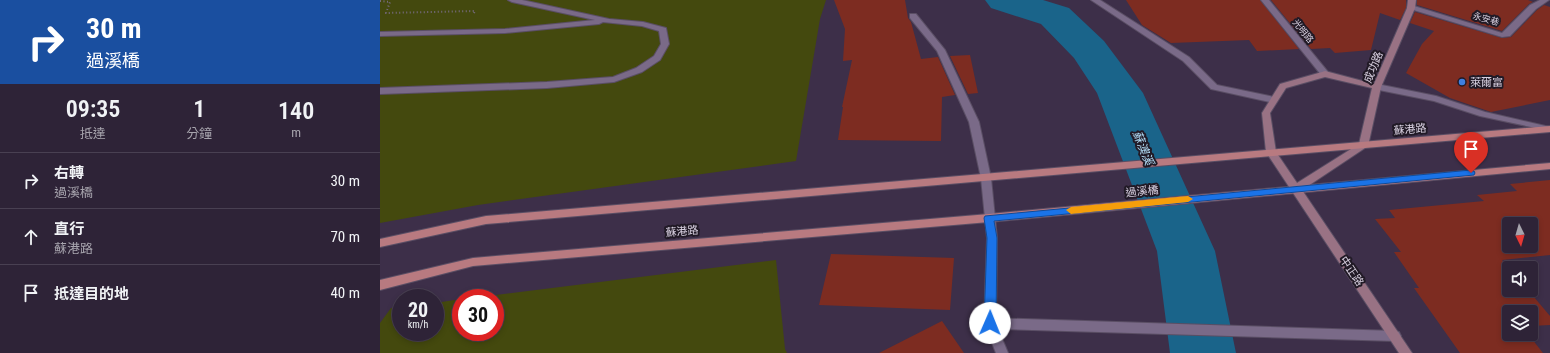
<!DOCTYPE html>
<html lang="zh-TW">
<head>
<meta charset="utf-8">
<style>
	:root { --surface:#2e2337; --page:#3a2f42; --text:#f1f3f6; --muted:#a7a4ad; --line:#494052 }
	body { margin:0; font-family:"Roboto Condensed","Noto Sans TC",sans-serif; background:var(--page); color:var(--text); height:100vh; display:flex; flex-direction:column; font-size:15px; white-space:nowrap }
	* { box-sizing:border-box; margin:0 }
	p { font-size:13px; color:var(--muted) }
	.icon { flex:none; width:22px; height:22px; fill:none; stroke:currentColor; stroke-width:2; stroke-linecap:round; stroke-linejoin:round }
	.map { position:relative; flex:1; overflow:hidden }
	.side { display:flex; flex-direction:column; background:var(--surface); width:380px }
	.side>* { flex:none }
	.guide { background:#1a4fa0; color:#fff; overflow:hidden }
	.needle { width:26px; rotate:175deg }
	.fabs { position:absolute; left:1122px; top:217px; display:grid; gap:8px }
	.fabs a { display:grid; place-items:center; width:36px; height:36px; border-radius:4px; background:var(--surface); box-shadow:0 2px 6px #0003,0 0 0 1px var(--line); font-size:20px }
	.speed { position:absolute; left:12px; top:289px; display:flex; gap:8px; font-size:20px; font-weight:700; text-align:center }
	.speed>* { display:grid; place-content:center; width:52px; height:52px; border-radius:50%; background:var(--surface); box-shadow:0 2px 6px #0003,0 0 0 1px var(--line); line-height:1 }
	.speed small { font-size:10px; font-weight:400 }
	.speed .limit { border:6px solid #d22; background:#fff; color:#111 }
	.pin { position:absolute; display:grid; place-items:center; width:34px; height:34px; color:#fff; margin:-41px -17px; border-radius:50% 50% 50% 0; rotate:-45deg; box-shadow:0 0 4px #0007 }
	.pin .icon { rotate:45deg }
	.me { position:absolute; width:44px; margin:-22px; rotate:1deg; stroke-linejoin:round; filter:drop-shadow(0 0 3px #0008) }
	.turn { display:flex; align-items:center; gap:14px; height:84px; padding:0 20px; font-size:18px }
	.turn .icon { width:52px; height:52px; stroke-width:2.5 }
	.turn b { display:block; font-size:28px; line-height:34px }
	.eta { display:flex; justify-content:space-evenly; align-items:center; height:68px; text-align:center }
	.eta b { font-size:24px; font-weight:600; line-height:28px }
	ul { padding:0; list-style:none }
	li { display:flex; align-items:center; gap:12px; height:56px; padding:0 20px; border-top:1px solid var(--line) }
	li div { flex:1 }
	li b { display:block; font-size:15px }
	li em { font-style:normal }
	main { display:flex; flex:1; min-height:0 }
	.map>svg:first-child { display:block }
	.green { fill:#44490e }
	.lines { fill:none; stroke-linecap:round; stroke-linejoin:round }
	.river { fill:#1a648a; fill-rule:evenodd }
	.building { fill:#7d2c21; fill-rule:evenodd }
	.lane-casing { stroke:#5a4e64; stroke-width:2 }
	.street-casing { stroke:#5a4e64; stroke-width:2 }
	.secondary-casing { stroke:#5a4e64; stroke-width:2 }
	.primary-casing { stroke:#5a4e64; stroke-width:2 }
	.path { stroke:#786c82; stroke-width:2; stroke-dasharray:1 2.5; stroke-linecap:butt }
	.lane { fill:#7a6a88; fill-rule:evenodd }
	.street { fill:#7a6a88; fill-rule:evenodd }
	.secondary { fill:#997284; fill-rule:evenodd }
	.primary { fill:#b87a80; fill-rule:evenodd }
	.route { fill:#1a73e8; stroke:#114b97 }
	.slow { fill:#f59e0b }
	.shop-dot { fill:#3f7fe0; stroke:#211a26; stroke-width:1.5 }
	.labels { text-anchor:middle; stroke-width:4; stroke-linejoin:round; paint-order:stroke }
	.far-street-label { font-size:9px; fill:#d8d0e0; stroke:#211a26 }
	.street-label { font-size:11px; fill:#d8d0e0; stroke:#211a26 }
	.poi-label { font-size:11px; fill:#d8d0e0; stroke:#211a26; text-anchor:start }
	.water-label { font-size:12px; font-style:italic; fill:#b3def8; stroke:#211a26 }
</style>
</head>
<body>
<main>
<section class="side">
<div class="guide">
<div class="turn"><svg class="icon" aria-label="right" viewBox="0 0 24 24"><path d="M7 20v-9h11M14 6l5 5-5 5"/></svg><div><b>30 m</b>過溪橋</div></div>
</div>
<div class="eta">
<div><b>09:35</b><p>抵達</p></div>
<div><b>1</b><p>分鐘</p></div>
<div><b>140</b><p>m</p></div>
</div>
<ul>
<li><svg class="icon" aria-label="right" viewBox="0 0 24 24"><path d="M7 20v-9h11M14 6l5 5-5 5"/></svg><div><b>右轉</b><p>過溪橋</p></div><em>30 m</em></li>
<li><svg class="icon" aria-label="ahead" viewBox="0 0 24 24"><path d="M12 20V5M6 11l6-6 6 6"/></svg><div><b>直行</b><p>蘇港路</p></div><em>70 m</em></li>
<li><svg class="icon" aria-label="arrive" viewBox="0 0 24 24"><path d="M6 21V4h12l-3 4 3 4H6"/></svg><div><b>抵達目的地</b></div><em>40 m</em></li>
</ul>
</section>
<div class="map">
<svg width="1170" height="353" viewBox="0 0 1170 353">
	<rect width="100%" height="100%" fill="#3d2f49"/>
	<path class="green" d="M 0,0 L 446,0 L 440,19 L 416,161 L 98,205 L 0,223 Z
		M 396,260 L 405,349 L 407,353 L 0,353 L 0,323 L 11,308 L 21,307 L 21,332 L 55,332 L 55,303 L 81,299 L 81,332 L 115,332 L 115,298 L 91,298 Z"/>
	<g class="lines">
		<path class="river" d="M 605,0 L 663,0 L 689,8 L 724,41 L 763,93 L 835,251 L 856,353 L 790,353 L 777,251 L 717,93 L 694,58 L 661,24 L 611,8 Z"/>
	</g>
	<path class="building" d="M 454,0 L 525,0 L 528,18 L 531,22 L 541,59 L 558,57 L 575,95 L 562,97 L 561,141 L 458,140 L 463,107 L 462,107 L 472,60 L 463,61 L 465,29 Z
		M 746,0 L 880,0 L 919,49 L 877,51 L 869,40 L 791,43 L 762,25 Z
		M 891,0 L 1026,0 L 1026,8 L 1020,20 L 1000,13 L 991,50 L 955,53 L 950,48 L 931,49 Z
		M 1037,0 L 1148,0 L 1153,2 L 1149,4 L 1122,31 L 1037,5 Z
		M 1164,5 L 1170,7 L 1170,100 L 1111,112 L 1070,98 L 1026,73 L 1042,44 L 1054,31 L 1030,23 L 1035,12 L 1122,38 L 1131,37 L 1157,10 Z
		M 590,55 L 598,93 L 588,94 L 570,56 Z
		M 1170,180 L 1170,255 L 1122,260 L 1129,268 L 1129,290 L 1148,290 L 1170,316 L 1170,325 L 1151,326 L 1151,312 L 1129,312 L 1129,334 L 1148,334 L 1163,353 L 1080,353 L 1034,288 L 1039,288 L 1014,252 L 1021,252 L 995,219 L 1015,218 L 1009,210 L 1104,201 L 1097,195 L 1137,191 L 1130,184 ZM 1129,224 L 1151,224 L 1151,246 L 1129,246 Z
		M 451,254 L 574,258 L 570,310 L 439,305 Z
		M 562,321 L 584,353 L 499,353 Z"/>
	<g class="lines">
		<g class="lane-casing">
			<path id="lane" d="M 128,0 L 142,0 L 229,19 L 263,22 L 286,28 L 289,44 L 280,60 L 262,72 L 234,82 L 167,88 L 0,94 L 0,88 L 167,82 L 233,77 L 256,68 L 274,56 L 281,44 L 279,31 L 262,26 L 223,22 L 219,24 L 125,33 L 0,36 L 0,32 L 125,29 L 215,20 L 132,2 Z
				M 610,318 L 1015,331 L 1019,332 L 1021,336 L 1019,340 L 1015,341 L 618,329 L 628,353 L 616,353 L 604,323 L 606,319 Z"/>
		</g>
		<g class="street-casing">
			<path id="street" d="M 711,0 L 720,0 L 809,57 L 837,85 L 894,97 L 898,100 L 894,103 L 831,89 L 803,61 Z
				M 881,0 L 889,0 L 948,72 L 949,74 L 948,76 L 942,76 Z
				M 1160,0 L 1169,0 L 1156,9 L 1130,36 L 1122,37 L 1027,8 L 1028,6 L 1034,6 L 1122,33 L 1150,5 Z
				M 530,14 L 536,14 L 565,50 L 599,122 L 611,178 L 617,238 L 616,323 L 614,327 L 610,328 L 606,327 L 604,323 L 607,238 L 601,178 L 589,122 L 557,51 L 530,18 Z
				M 997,84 L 1056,96 L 1105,112 L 1170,127 L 1170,131 L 1100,116 L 1054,101 L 994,89 L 993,87 Z"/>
		</g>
		<g class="secondary-casing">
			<path id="secondary" d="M 1028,0 L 1036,0 L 1035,8 L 1001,87 L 988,146 L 922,190 L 1032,353 L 1019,353 L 886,152 L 882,113 L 900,84 L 942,72 L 945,71 L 994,84 L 1027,8 ZM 945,77 L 992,88 L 979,144 L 917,183 L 896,152 L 890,113 L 906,88 Z"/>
		</g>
		<g class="primary-casing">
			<path id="primary" d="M 1170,126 L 1170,132 L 106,224 L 0,247 L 0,239 L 106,216 Z
				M 1170,163 L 1170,169 L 609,222 L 93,266 L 0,290 L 0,280 L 93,258 L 609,214 Z"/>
		</g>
		<path class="path" d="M 0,1 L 10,2 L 6,13 L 95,11 L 93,15"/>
		<use href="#lane" class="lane"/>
		<use href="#street" class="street"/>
		<use href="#secondary" class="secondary"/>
		<use href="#primary" class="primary"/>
	</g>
	<path class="route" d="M 1091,170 L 1094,171 L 1095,173 L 1094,175 L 614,221 L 617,238 L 616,323 L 614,326 L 610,328 L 606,326 L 604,323 L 607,238 L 604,218 L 605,216 Z"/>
	<path class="slow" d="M 808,196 L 813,199 L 808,202 L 691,214 L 686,210 L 691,207 Z"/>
	<circle class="shop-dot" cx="1082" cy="82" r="4"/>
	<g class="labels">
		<g class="far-street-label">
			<text transform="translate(1106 19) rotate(16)" y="3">永安巷</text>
			<text transform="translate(923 31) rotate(51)" y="3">光明路</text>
		</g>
		<g class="street-label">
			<text transform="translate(993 67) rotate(-68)" y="4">成功路</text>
			<text transform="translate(1030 129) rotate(-5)" y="4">蘇港路</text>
			<text transform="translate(762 191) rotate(-6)" y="4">過溪橋</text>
			<text transform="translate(302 231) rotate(-5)" y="4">蘇港路</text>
			<text transform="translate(972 271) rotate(56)" y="4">中正路</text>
		</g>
		<g class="poi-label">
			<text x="1090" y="86">萊爾富</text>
		</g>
		<g class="water-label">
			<text transform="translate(763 148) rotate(68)" y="4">蘇澳溪</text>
		</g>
	</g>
</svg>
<div class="fabs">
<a><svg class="needle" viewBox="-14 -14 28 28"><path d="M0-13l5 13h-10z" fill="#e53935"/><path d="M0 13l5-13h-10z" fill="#a7a4ad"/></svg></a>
<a><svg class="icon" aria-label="sound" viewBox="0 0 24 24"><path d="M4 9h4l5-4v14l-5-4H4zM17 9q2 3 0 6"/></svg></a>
<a><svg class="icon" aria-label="layers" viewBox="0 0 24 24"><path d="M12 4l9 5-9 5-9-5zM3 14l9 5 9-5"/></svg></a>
</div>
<div class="speed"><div>20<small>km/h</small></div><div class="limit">30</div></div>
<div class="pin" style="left:1091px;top:173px;background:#d93025"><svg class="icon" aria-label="arrive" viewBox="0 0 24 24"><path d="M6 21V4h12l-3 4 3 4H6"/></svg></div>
<svg class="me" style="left:610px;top:323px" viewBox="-20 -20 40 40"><circle r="19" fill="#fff"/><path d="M0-13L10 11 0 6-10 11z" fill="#1a73e8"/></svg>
</div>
</main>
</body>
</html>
